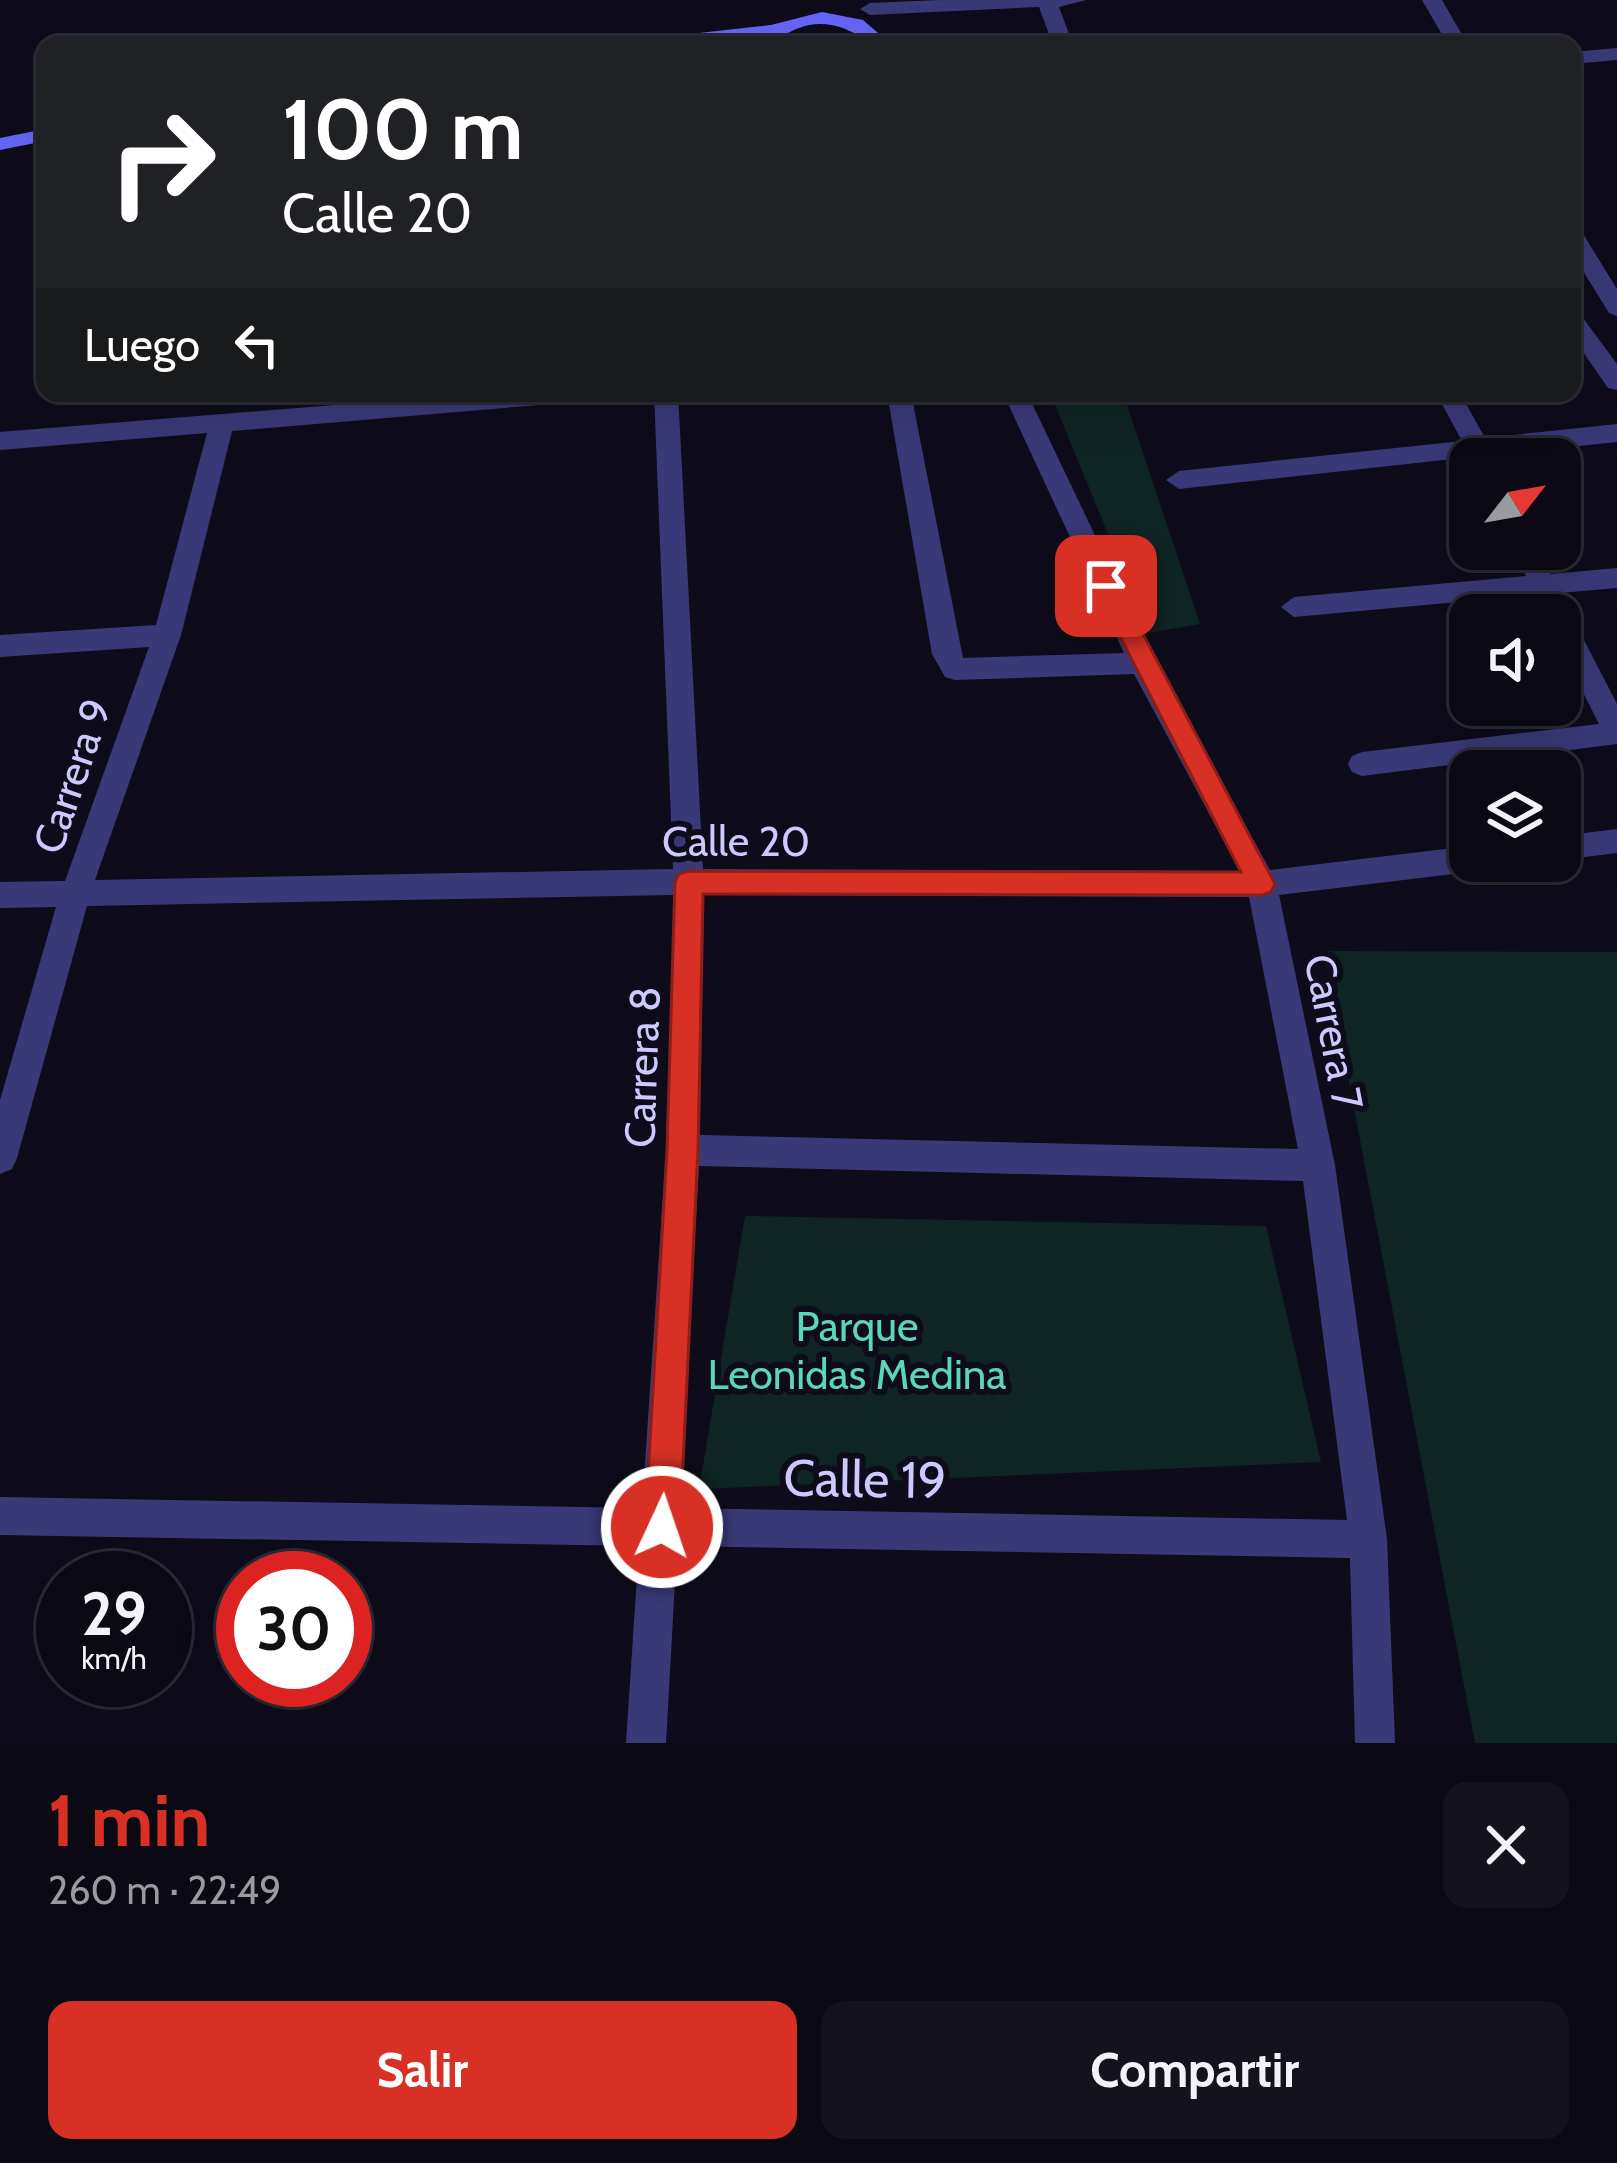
<!DOCTYPE html>
<html lang="es">
<head>
<meta charset="utf-8">
<style>
	:root { --surface:#0a0914; --page:#13121d; --text:#f1f3f6; --muted:#999aa0; --line:#2a2a34; --accent:#d93025 }
	body { margin:0; font-family:Cabin,sans-serif; background:var(--page); color:var(--text); height:100vh; display:flex; flex-direction:column; font-size:45px; white-space:nowrap }
	* { box-sizing:border-box; margin:0 }
	p { font-size:39px; color:var(--muted) }
	.icon { flex:none; width:66px; height:66px; fill:none; stroke:currentColor; stroke-width:2; stroke-linecap:round; stroke-linejoin:round }
	.map { position:relative; height:1743px; overflow:hidden }
	.sheet { display:flex; flex-direction:column; background:var(--surface); flex:1 }
	.sheet>* { flex:none }
	.hud { position:absolute; left:36px; top:36px; width:1545px; height:366px; border-radius:24px; box-shadow:0 12px 48px #0002,0 0 0 3px var(--line); background:#202124; color:#fff; overflow:hidden }
	.needle { width:78px; rotate:59deg }
	.fabs { position:absolute; left:1449px; top:438px; display:grid; gap:24px }
	.fabs a { display:grid; place-items:center; width:132px; height:132px; border-radius:24px; background:var(--surface); box-shadow:0 12px 48px #0002,0 0 0 3px var(--line); font-size:60px }
	.speed { position:absolute; left:36px; top:1551px; display:flex; gap:24px; font-size:60px; font-weight:700; text-align:center }
	.speed>* { display:grid; place-content:center; width:156px; height:156px; border-radius:50%; background:var(--surface); box-shadow:0 12px 48px #0002,0 0 0 3px var(--line); line-height:1 }
	.speed small { font-size:30px; font-weight:400 }
	.speed .limit { border:18px solid #d22; background:#fff; color:#111 }
	.pin { position:absolute; display:grid; place-items:center; width:102px; height:102px; color:#fff; margin:-51px; border-radius:24px; box-shadow:0 6px 18px #0006 }
	.me { position:absolute; width:132px; margin:-66px; rotate:3deg; stroke-linejoin:round; filter:drop-shadow(0 0 9px #0008) }
	.turn { display:flex; align-items:center; gap:42px; height:252px; padding:0 48px; font-size:54px }
	.turn .icon { width:156px; height:156px; stroke-width:2.5 }
	.turn b { display:block; font-size:84px; line-height:102px }
	.then { display:flex; align-items:center; height:114px; padding:0 48px; background:#0003; gap:24px; font-size:45px }
	.round { display:grid; place-items:center; flex:none; width:126px; height:126px; border-radius:24px; background:var(--page) }
	.overview { display:flex; align-items:center; justify-content:space-between; height:204px; padding:0 48px }
	h1 { font-size:72px; font-weight:700; line-height:90px; color:var(--accent) }
	.cta { display:flex; gap:24px; margin-top:auto; padding:24px 48px }
	.cta a { flex:1; height:138px; border-radius:24px; background:var(--accent); color:#fff; font-size:48px; font-weight:700; line-height:138px; text-align:center }
	.cta a+a { background:var(--page); color:var(--text) }
	.map>svg:first-child { display:block }
	.green { fill:#0f2523 }
	.lines { fill:none; stroke-linecap:round; stroke-linejoin:round }
	.street { fill:#3a3978; fill-rule:evenodd }
	.secondary { fill:#6566f7; fill-rule:evenodd }
	.route { fill:#d93025; stroke:#8d1f18; stroke-width:3 }
	.labels { text-anchor:middle; stroke-width:12; stroke-linejoin:round; paint-order:stroke }
	.street-label { font-size:42px; fill:#cdc9fc; stroke:#0e0c1b }
	.park-label { font-size:42px; fill:#5ad7b4; stroke:#0e0c1b }
	.near-street-label { font-size:51px; fill:#cdc9fc; stroke:#0e0c1b }
</style>
</head>
<body>
<div class="map">
<svg width="1617" height="1743" viewBox="0 0 1617 1743">
	<rect width="100%" height="100%" fill="#0e0c1b"/>
	<path class="green" d="M 1050,393 L 1123,393 L 1200,624 L 1149,633 Z
		M 1324,951 L 1617,952 L 1617,1743 L 1475,1743 Z
		M 745,1216 L 1266,1226 L 1321,1462 L 699,1489 Z"/>
	<g class="lines">
		<path class="street" d="M 941,0 L 1086,0 L 1059,7 L 1073,45 L 1053,45 L 1039,7 L 870,15 L 860,9 L 870,3 Z
			M 1422,0 L 1442,0 L 1468,45 L 1448,45 Z
			M 1617,48 L 1617,60 L 1572,64 L 1572,52 Z
			M 1572,227 L 1580,229 L 1617,289 L 1617,316 L 1609,313 L 1572,253 Z
			M 1572,311 L 1580,314 L 1617,364 L 1617,390 L 1608,388 L 1572,336 Z
			M 484,393 L 598,393 L 586,401 L 232,431 L 181,635 L 95,880 L 673,869 L 654,393 L 678,393 L 703,869 L 1240,871 L 1134,674 L 955,680 L 945,677 L 932,654 L 887,393 L 911,393 L 963,658 L 1124,653 L 1003,393 L 1027,393 L 1155,661 L 1270,870 L 1470,846 L 1470,861 L 1484,861 L 1470,872 L 1279,895 L 1335,1165 L 1387,1539 L 1395,1743 L 1355,1743 L 1350,1558 L 677,1546 L 666,1743 L 626,1743 L 639,1546 L 0,1535 L 0,1497 L 642,1508 L 666,1150 L 674,895 L 87,906 L 17,1158 L 12,1169 L 0,1174 L 0,1100 L 56,907 L 0,908 L 0,882 L 65,881 L 149,647 L 0,657 L 0,635 L 156,625 L 207,433 L 0,450 L 0,432 ZM 704,895 L 1249,897 L 1298,1149 L 700,1135 ZM 699,1166 L 1303,1181 L 1347,1520 L 679,1508 Z
			M 1436,393 L 1460,393 L 1485,438 L 1617,424 L 1617,442 L 1494,455 L 1497,459 L 1471,457 L 1179,489 L 1166,480 L 1179,471 L 1462,441 Z
			M 1513,549 L 1539,549 L 1551,574 L 1617,568 L 1617,588 L 1560,593 L 1558,605 L 1540,605 L 1534,595 L 1294,617 L 1281,607 L 1294,597 L 1526,576 Z
			M 1560,610 L 1570,613 L 1617,704 L 1617,744 L 1362,776 L 1352,772 L 1348,764 L 1352,756 L 1362,752 L 1599,724 L 1560,647 L 1560,615 L 1549,615 Z
			M 1617,829 L 1617,853 L 1560,860 L 1560,836 Z"/>
		<path class="secondary" d="M 822,12 L 863,20 L 892,45 C 865,45 850,24 821,24 C 793,23 778,45 751,45 L 756,39 L 700,45 L 529,45 L 539,39 L 672,36 L 771,25 Z
			M 45,129 L 45,141 L 0,150 L 0,138 Z"/>
	</g>
	<path class="route" d="M 1106,577 L 1114,579 L 1275,884 L 1271,892 L 1262,895 L 703,894 L 698,1150 L 680,1527 L 675,1539 L 662,1545 L 650,1539 L 645,1527 L 667,1150 L 675,882 L 679,874 L 689,871 L 1241,872 L 1094,586 Z"/>
	<g class="labels">
		<g class="street-label">
			<text transform="translate(72 776) rotate(-71)" y="15">Carrera 9</text>
			<text x="736" y="856">Calle 20</text>
			<text transform="translate(1334 1032) rotate(79)" y="15">Carrera 7</text>
			<text transform="translate(642 1067) rotate(-88)" y="15">Carrera 8</text>
		</g>
		<g class="park-label">
			<text x="857" y="1341">Parque<tspan x="857" dy="48">Leonidas Medina</tspan></text>
		</g>
		<g class="near-street-label">
			<text transform="translate(865 1479) rotate(1)" y="18">Calle 19</text>
		</g>
	</g>
</svg>
<div class="fabs">
<a><svg class="needle" viewBox="-14 -14 28 28"><path d="M0-13l5 13h-10z" fill="#e53935"/><path d="M0 13l5-13h-10z" fill="#999aa0"/></svg></a>
<a><svg class="icon" aria-label="sound" viewBox="0 0 24 24"><path d="M4 9h4l5-4v14l-5-4H4zM17 9q2 3 0 6"/></svg></a>
<a><svg class="icon" aria-label="layers" viewBox="0 0 24 24"><path d="M12 4l9 5-9 5-9-5zM3 14l9 5 9-5"/></svg></a>
</div>
<div class="speed"><div>29<small>km/h</small></div><div class="limit">30</div></div>
<div class="pin" style="left:1106px;top:586px;background:#d93025"><svg class="icon" aria-label="arrive" viewBox="0 0 24 24"><path d="M6 21V4h12l-3 4 3 4H6"/></svg></div>
<svg class="me" style="left:662px;top:1527px" viewBox="-20 -20 40 40"><circle r="17" fill="#d93025" stroke="#fff" stroke-width="3"/><path d="M0-11L8 9 0 5-8 9z" fill="#fff"/></svg>
<div class="hud">
<div class="turn"><svg class="icon" aria-label="right" viewBox="0 0 24 24"><path d="M7 20v-9h11M14 6l5 5-5 5"/></svg><div><b>100 m</b>Calle 20</div></div>
<div class="then">Luego<svg class="icon" aria-label="left" viewBox="0 0 24 24"><path d="M17 20v-9H6M10 6l-5 5 5 5"/></svg></div>
</div>
</div>
<section class="sheet">
<div class="overview"><div><h1>1 min</h1><p>260 m · 22:49</p></div><a class="round"><svg class="icon" aria-label="close" viewBox="0 0 24 24"><path d="M6 6l12 12M18 6L6 18"/></svg></a></div>
<div class="cta"><a>Salir</a><a>Compartir</a></div>
</section>
</body>
</html>
